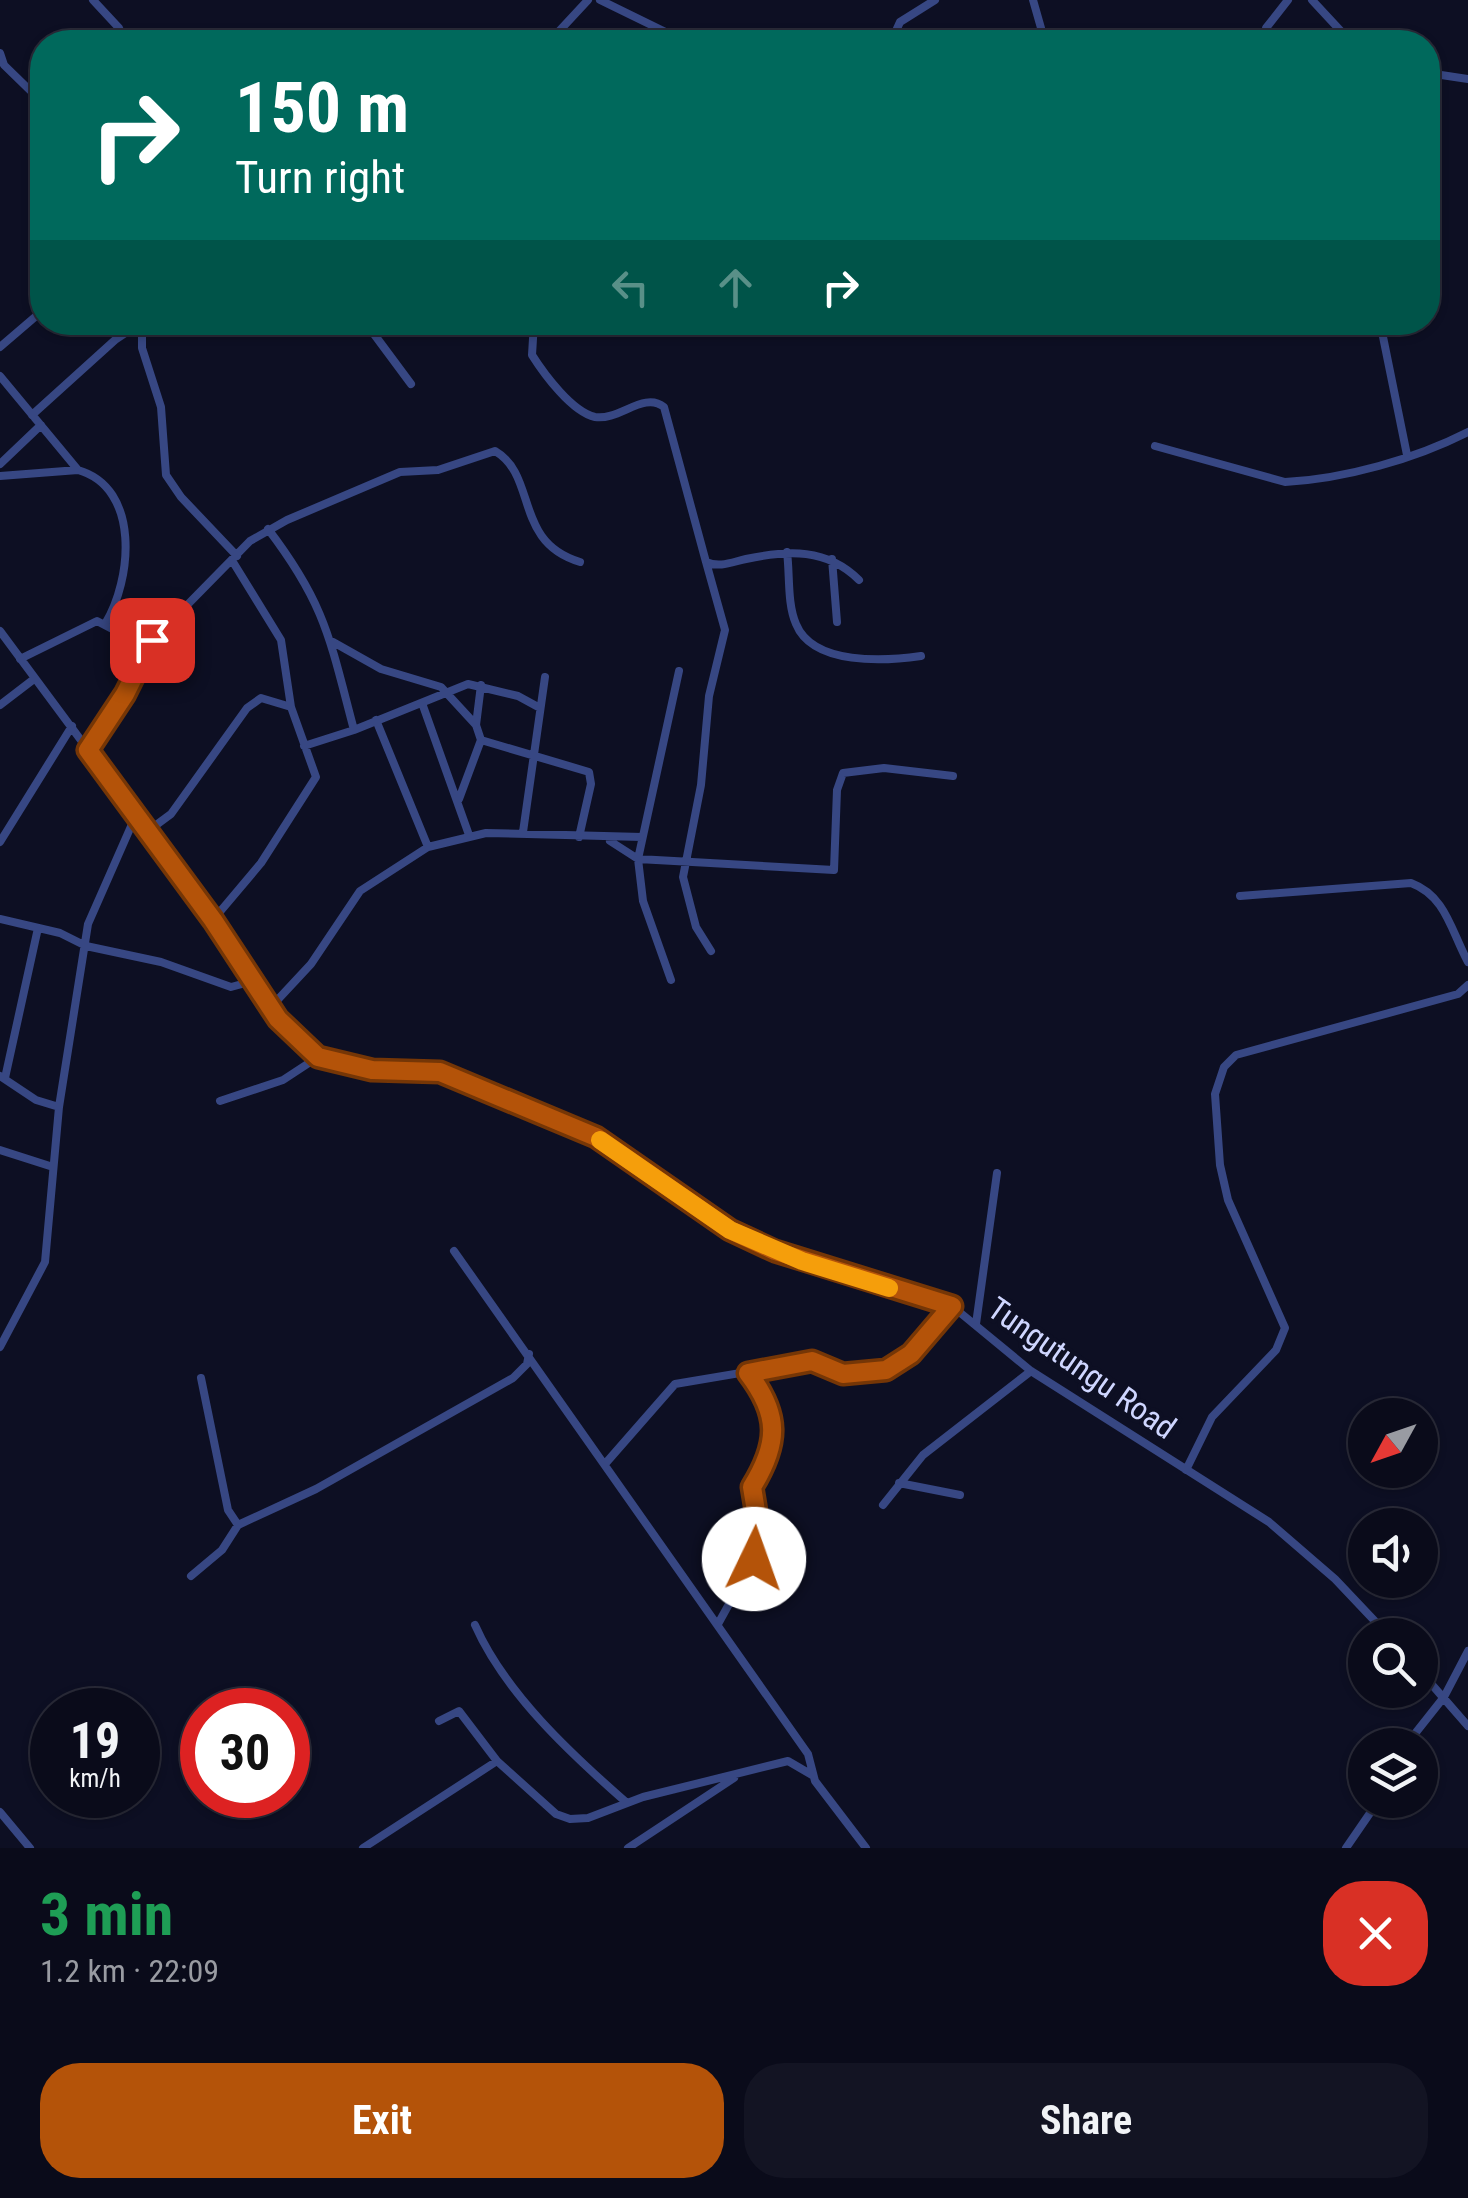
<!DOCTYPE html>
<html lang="en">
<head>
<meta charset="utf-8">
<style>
	:root { --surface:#0a0b1a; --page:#131423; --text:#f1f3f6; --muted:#999ba2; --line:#2a2b39; --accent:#b45309 }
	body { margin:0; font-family:"Roboto Condensed",sans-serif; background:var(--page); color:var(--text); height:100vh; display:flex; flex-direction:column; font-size:38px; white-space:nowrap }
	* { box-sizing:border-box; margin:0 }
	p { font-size:32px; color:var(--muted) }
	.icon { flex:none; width:55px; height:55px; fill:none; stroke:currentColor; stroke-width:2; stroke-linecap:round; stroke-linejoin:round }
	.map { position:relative; height:1848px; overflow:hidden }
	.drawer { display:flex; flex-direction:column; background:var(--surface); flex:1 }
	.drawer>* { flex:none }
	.banner { position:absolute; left:30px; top:30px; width:1410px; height:305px; border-radius:40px; box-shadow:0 2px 8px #0004,0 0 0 2px var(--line); background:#00695c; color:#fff; overflow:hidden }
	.needle { width:65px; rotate:230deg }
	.buttons { position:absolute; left:1348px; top:1398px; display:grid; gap:20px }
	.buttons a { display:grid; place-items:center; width:90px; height:90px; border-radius:50%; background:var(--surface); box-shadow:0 2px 8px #0004,0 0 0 2px var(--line); font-size:50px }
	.speed { position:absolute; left:30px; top:1688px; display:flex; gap:20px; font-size:50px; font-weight:700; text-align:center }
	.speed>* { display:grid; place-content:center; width:130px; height:130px; border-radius:50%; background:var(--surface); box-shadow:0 2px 8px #0004,0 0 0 2px var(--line); line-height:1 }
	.speed small { font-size:25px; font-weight:400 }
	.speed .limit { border:15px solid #d22; background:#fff; color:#111 }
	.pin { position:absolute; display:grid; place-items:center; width:85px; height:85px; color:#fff; margin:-42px; border-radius:20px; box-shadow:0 5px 15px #0006 }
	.me { position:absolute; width:110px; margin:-55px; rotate:3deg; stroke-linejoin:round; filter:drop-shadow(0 0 8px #0008) }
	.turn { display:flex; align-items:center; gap:35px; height:210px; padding:0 40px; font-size:45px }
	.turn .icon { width:130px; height:130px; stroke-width:2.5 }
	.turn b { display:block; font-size:70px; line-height:85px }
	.lanes { display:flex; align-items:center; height:95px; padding:0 40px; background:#0003; justify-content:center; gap:50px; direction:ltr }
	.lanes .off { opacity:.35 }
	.round { display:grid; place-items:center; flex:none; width:105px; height:105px; border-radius:40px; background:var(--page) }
	.headline { display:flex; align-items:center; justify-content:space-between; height:170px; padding:0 40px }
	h1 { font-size:60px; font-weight:700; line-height:75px; color:#1e9e55 }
	.action { display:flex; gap:20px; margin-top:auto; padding:20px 40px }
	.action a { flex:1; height:115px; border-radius:40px; background:var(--accent); color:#fff; font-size:40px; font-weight:700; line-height:115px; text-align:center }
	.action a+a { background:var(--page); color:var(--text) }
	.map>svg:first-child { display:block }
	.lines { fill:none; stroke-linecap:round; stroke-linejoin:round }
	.minor { stroke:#374783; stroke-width:8 }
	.route-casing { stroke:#753606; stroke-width:25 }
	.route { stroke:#b45309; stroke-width:18 }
	.slow { stroke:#f59e0b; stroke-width:18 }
	.labels { text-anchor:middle; stroke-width:8; stroke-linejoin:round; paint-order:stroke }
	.street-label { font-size:32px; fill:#cfd6ff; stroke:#0d0f23 }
</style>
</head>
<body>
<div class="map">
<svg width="1468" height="1848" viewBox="0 0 1468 1848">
	<rect width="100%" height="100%" fill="#0d0f23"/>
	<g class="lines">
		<path class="minor" d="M 93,0 L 119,28 L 125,42
			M 600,0 L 686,42
			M 1033,0 L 1045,42
			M 1312,0 L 1351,42
			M 549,42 L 588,0
			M 891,42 L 900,22 L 935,0
			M 1268,42 L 1266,28 L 1288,0
			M 0,53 L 4,65 L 42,102
			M 1428,73 L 1468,79
			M 365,322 L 411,384
			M 534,322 L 532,355 C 544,374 572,412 595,417 C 619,421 644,391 664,407 L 706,562 C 720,568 732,562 746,559 C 788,550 827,548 859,580
			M 1380,322 L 1407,455
			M 142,323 L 142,348 L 161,407 L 166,475 L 181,497 L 237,556
			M 0,347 L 42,311
			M 0,376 L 78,470
			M 32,415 L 115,340 L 142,322
			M 1155,446 L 1285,482 C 1344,479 1415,459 1468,432
			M 0,464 L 41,425
			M 0,476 L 78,470 C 141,488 132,580 105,624
			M 268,529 C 326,605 330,640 354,730 L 468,684 L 518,696 L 540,708
			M 787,552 C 790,575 787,603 796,624 C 813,666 886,661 921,656
			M 832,559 L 837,622
			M 706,562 L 725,630 L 709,696 L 701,785 L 683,877 L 696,927 L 711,951
			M 0,631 L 169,859 L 278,1019 L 305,1050 L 355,1067 L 440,1072 L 596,1137 L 730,1230 L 775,1251 L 952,1306 L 1031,1371 L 1269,1522 L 1335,1579 L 1388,1635
			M 333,642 L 381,669 L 441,687 L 476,725
			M 20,659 L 97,621 L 116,631 L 139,658
			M 481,685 L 476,725 L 481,740 L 589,772 L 591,784 L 579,837
			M 422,703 L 469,835
			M 0,705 L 34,679
			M 376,720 L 428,847
			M 304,746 L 354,730
			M 88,750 L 125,694 L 144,649 L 250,541 L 287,520 L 400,472 L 438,470 L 495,451 C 538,476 513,542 580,562
			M 459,799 L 481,740
			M 148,831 L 171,814 L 247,708 L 261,698 L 291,707
			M 523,832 L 545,677
			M 610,841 L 638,859 L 834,870 L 837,790 L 843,773 L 884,768 L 953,776
			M 0,842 L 72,726
			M 1240,896 L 1411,883 C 1446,896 1451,931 1468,962
			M 0,919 L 60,933 L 86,946 L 161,962 L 231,987 L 253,981
			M 213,920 L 261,863 L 316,777 L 291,707 L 281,640 L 233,562
			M 671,980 L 643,901 L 638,859 L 679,671
			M 270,1008 L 311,964 L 360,891 L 428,847 L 486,833 L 642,837
			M 0,1076 L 36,1100 L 59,1107
			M 5,1078 L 38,928
			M 220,1101 L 283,1080 L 318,1057
			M 0,1150 L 53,1167
			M 454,1251 L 808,1754 L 815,1781 L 866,1848
			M 976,1324 L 997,1173
			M 0,1347 L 45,1262 L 59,1107 L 88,924 L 136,815
			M 201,1378 L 228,1510 L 238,1525 L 316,1489 L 513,1378 L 527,1364 L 529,1354
			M 605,1464 L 675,1384 L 812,1361 L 843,1374 L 874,1374 L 911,1354 L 952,1306
			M 1186,1470 L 1212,1417 L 1276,1350 L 1285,1328 L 1228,1200 L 1220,1165 L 1215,1094 L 1224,1067 L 1236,1055 L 1458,994 L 1468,985
			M 899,1483 L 960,1495
			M 883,1505 L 923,1455 L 1031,1371
			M 191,1576 L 222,1550 L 238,1525
			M 718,1624 L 754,1559 L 759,1535 L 753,1487 L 771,1451 L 773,1427 L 767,1403 L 748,1373
			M 475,1625 C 505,1693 571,1754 627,1803
			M 1420,1671 L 1468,1726
			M 439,1721 L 459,1711 L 497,1761
			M 1406,1745 L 1444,1697 L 1468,1651
			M 0,1812 L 30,1848
			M 363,1848 L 497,1761 L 556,1814 L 570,1819 L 588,1818 L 643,1797 L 788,1761 L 812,1775
			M 628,1848 L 734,1778
			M 1346,1848 L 1379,1800"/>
	</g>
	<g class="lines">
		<g class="route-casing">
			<path id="route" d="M 152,640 L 125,694 L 88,750 L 213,920 L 278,1019 L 318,1057 L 372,1070 L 440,1072 L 596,1137 L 730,1230 L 775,1251 L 952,1306 L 911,1354 L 886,1370 L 843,1374 L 812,1361 L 748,1373 C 780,1415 779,1443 752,1487 L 760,1535 L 754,1559"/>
		</g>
		<use href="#route" class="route"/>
		<path class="slow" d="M 600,1140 L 730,1230 L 802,1261 L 889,1288"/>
	</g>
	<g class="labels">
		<g class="street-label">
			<text transform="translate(1082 1368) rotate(35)" y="11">Tungutungu Road</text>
		</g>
	</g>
</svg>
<div class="buttons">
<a><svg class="needle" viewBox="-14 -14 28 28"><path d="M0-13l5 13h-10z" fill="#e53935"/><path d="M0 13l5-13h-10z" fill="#999ba2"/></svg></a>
<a><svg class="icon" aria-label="sound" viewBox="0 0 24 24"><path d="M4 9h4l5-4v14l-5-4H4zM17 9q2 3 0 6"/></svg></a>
<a><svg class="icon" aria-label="search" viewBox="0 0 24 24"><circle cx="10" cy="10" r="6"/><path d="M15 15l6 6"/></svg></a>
<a><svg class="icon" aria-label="layers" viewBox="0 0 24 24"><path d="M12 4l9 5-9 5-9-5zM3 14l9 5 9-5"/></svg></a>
</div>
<div class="speed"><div>19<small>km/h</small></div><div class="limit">30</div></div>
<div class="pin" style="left:152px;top:640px;background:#d93025"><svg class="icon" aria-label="arrive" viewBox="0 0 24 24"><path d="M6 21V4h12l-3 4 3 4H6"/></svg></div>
<svg class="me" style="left:754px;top:1559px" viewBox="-20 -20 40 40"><circle r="19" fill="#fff"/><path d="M0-13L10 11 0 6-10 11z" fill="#b45309"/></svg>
<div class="banner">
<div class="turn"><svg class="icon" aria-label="right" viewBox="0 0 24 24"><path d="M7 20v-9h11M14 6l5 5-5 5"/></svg><div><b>150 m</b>Turn right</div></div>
<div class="lanes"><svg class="icon off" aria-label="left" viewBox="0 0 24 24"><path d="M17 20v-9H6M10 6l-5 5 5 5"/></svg><svg class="icon off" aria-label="ahead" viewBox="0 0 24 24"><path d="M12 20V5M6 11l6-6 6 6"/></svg><svg class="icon" aria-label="right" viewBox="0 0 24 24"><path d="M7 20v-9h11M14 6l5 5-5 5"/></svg></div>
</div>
</div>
<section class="drawer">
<div class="headline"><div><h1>3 min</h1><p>1.2 km · 22:09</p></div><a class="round" style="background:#d93025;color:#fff"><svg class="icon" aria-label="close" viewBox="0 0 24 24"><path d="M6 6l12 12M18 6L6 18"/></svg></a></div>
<div class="action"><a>Exit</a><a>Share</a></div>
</section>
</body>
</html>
